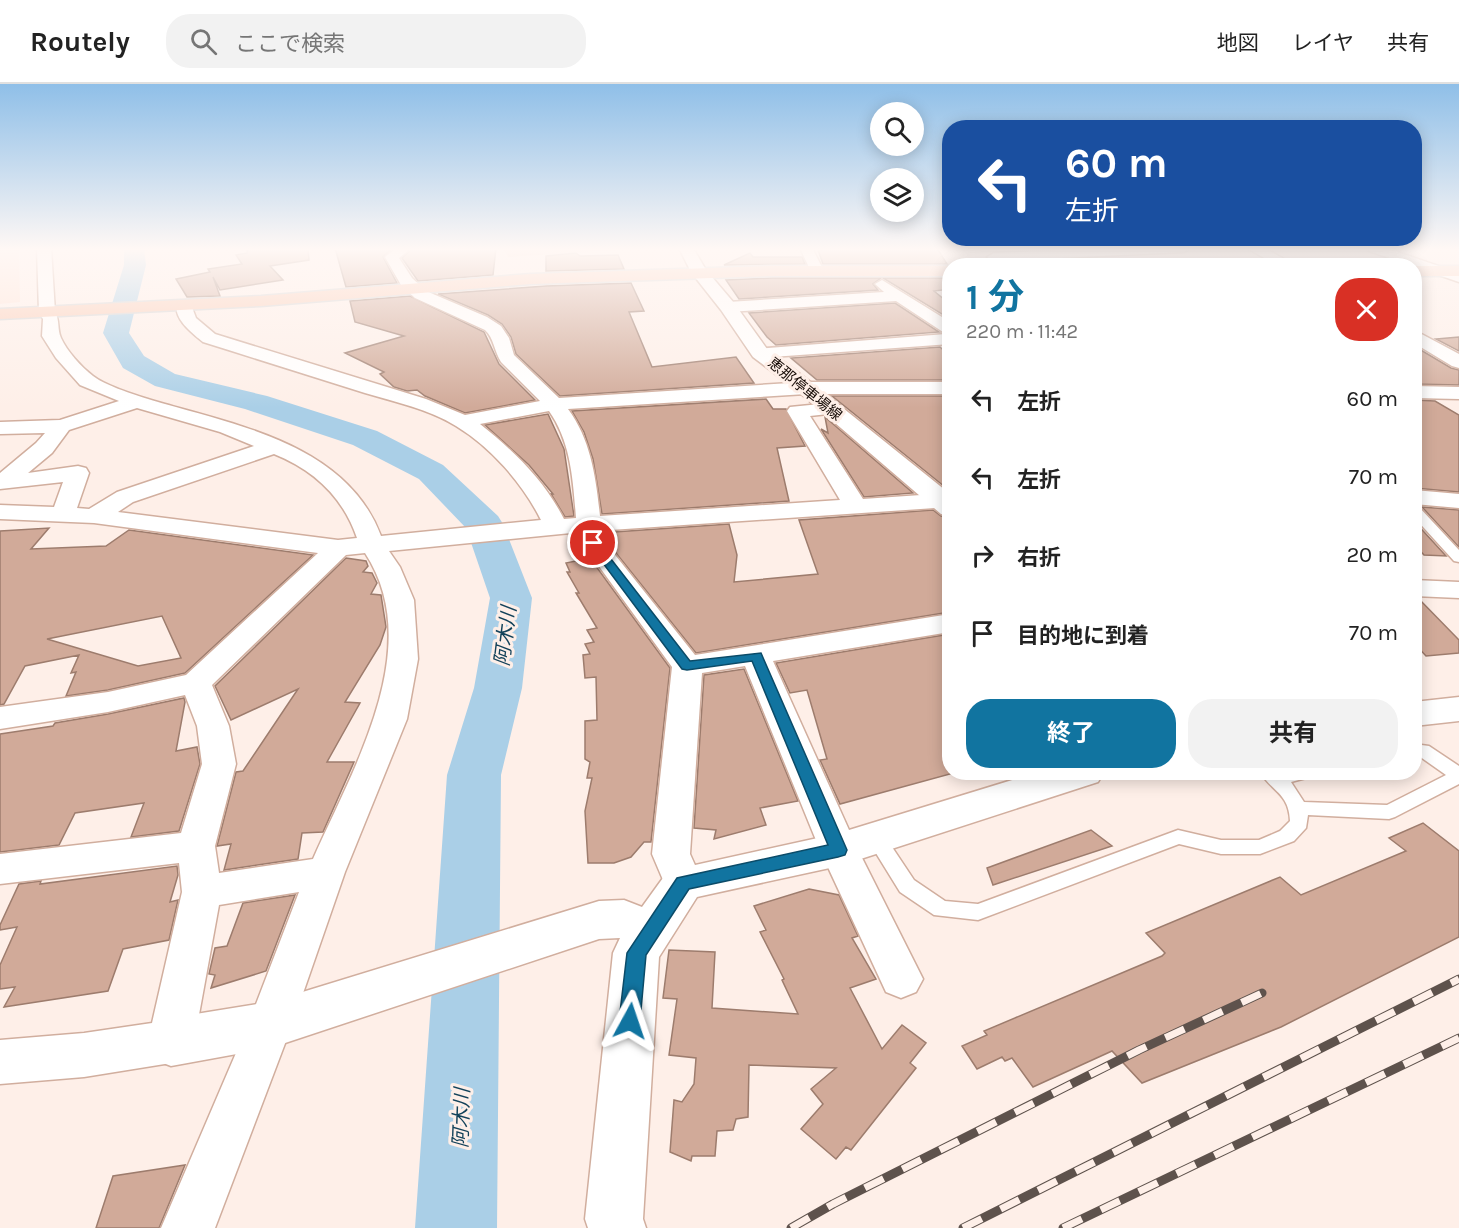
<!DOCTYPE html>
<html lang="ja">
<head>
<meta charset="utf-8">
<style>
	:root { --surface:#fff; --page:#f2f2f2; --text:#222; --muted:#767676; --line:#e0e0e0; --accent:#1174a0 }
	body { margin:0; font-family:Karla,"Noto Sans JP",sans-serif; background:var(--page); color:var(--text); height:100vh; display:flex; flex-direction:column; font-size:22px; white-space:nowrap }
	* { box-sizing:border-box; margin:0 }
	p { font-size:20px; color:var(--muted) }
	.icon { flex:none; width:33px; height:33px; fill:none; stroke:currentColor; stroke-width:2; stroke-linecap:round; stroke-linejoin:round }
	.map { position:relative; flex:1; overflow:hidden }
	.drawer { position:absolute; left:942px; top:174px; width:480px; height:522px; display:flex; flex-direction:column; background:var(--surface); border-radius:24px; box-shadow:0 3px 15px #0003 }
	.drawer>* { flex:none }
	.top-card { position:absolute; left:942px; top:36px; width:480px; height:126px; border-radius:24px; box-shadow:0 3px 15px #0003; background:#1a4fa0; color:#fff; overflow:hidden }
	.buttons { position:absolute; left:870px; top:18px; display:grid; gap:12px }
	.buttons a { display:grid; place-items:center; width:54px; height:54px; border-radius:50%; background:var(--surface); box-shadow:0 3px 15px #0003; font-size:30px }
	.pin { position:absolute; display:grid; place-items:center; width:51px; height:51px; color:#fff; margin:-26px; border:3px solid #fff; border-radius:50%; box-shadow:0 2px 6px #0007 }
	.me { position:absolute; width:66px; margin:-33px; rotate:5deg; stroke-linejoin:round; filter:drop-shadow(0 0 4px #0008) }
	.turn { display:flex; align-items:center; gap:21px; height:126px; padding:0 24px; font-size:27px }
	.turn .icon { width:78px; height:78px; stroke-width:2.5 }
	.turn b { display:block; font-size:42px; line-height:51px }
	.round { display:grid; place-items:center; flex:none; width:63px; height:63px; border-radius:24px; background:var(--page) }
	.headline { display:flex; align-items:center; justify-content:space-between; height:102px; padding:0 24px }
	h1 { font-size:36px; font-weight:700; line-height:45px; color:var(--accent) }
	.cta { display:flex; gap:12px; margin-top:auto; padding:12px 24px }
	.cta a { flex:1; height:69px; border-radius:24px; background:var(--accent); color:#fff; font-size:24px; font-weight:700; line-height:69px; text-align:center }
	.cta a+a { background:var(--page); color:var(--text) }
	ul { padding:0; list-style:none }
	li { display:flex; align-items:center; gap:18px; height:78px; padding:0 24px }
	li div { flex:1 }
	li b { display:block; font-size:22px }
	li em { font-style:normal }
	header { display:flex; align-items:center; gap:36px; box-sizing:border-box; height:84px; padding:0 30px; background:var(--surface); border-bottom:2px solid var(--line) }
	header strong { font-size:28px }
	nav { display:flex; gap:33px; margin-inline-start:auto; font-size:21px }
	.search { width:420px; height:54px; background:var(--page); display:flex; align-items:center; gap:15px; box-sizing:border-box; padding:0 21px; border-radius:24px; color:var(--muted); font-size:22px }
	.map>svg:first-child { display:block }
	.built { fill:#ffe3d7 }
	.green { fill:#f7d7c8 }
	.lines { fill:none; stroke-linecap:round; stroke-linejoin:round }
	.river { fill:#aacfe7; fill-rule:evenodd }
	.building { fill:#d1aa99; stroke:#9d7c6d; stroke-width:1.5; fill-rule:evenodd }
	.service-casing { stroke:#d1ae9e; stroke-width:3 }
	.minor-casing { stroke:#d1ae9e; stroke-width:3 }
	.tertiary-casing { stroke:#d1ae9e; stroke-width:3 }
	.secondary-casing { stroke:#d1ae9e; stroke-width:3 }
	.primary-casing { stroke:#d5d3d2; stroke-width:3 }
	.service { fill:#fff; fill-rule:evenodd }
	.minor { fill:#fff; fill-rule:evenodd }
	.tertiary { fill:#fff; fill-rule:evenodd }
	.secondary { fill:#fff; fill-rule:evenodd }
	.primary { fill:#faccb6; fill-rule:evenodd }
	.rail-casing { stroke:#5e524c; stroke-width:9 }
	.rail { stroke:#feefe8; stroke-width:7; stroke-dasharray:21; stroke-linecap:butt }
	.route { fill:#1174a0; stroke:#0b4b68; stroke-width:1.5 }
	.labels { text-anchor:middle; stroke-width:6; stroke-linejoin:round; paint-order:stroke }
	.far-street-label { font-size:15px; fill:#160b06; stroke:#feefe8 }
	.water-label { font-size:20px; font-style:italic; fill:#13425a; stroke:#feefe8 }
</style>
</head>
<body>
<header>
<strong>Routely</strong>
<div class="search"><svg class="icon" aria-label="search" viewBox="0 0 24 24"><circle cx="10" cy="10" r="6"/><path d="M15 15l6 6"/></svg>ここで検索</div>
<nav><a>地図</a><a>レイヤ</a><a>共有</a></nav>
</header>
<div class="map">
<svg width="1459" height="1144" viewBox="0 0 1459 1144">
	<rect width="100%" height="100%" fill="#feefe8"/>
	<path class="built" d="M 0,164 L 19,164 L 20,218 L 0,220 Z"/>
	<path class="green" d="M 503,164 L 613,164 L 615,166 L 508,173 Z"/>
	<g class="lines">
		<path class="river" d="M 124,164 L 144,164 L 146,181 L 129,249 L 144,272 L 175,290 L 267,312 L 377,347 L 443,381 L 498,432 L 503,440 L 532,514 L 522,604 L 501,691 L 497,1144 L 415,1144 L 447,691 L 474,604 L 490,514 L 466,444 L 419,395 L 353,361 L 245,325 L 155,302 L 123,284 L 103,249 L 124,181 Z"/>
	</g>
	<path class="building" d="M 248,164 L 308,164 L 309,176 L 270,182 L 283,196 L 220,206 L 213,193 L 220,212 L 187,213 L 176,195 L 210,188 L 208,185 L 242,180 L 236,171 L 247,169 Z
		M 335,164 L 393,164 L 383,173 L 397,199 L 346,203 Z
		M 413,164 L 496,164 L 493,191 L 418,197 L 402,174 Z
		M 858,164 L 937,164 L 947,180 L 823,180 L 818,166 Z
		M 576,169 L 580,172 L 618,171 L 624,185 L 546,187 L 546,172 Z
		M 750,169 L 753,173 L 802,173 L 805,180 L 724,181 Z
		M 772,194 L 881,194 L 873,200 L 878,206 L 739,215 L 726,196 Z
		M 883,194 L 950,194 L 950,205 L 934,207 L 950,220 L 950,235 Z
		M 631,199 L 644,227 L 629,228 L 652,283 L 736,273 L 754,299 L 560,312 L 516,270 L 511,253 L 502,240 L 488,231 L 438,210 L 546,202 Z
		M 410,212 L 484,248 L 499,280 L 535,316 L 465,329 L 425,312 L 417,306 L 407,307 L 394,303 L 380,290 L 384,288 L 345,269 L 404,252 L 355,238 L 350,217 Z
		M 895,219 L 939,248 L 776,261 L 767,253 L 749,229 Z
		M 1459,253 L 1459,267 L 1436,255 Z
		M 1414,262 L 1451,284 L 1459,286 L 1459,301 L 1414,300 Z
		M 940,263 L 950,272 L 950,296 L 817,296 L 791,274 Z
		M 832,312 L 950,312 L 950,407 Z
		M 766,315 L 773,325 L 786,325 L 805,362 L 777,364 L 789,417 L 602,430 L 593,375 L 584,348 L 572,327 Z
		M 1414,316 L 1435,317 L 1459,331 L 1459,408 L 1414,404 Z
		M 548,330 L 564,365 L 574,432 L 565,433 L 551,410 L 553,410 L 529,381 L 485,341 Z
		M 825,333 L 913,409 L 864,413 L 821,345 L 828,349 Z
		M 1422,423 L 1459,426 L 1459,463 Z
		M 933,426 L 941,432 L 950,434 L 950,528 L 696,569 L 600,449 L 729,440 L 737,471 L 734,498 L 818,490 L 799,436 Z
		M 1414,437 L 1446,472 L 1424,471 L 1414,460 Z
		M 49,444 L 31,465 L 106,462 L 129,446 L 313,471 L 185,589 L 108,606 L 66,612 L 76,588 L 71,589 L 79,571 L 25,582 L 4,620 L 0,621 L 0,447 ZM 162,532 L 181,574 L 138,582 L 47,555 Z
		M 346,474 L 366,477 L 368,482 L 363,488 L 372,489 L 377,499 L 371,510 L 381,511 L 386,543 L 380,561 L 345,618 L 360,619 L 327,678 L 354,678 L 323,748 L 302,749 L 298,775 L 224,786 L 231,760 L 217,762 L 236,688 L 243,687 L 298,605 L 231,636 L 215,602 Z
		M 590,474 L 670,584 L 651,758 L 644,758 L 631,773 L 614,779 L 588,779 L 585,727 L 592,694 L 587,694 L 590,678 L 585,675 L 585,637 L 597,636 L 596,593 L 585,594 L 583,571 L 590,570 L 585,560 L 594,558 L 587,546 L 597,544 L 576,509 L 579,509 L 567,488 L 570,488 L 566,479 Z
		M 1414,514 L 1418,514 L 1459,556 L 1459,569 L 1426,572 L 1414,559 Z
		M 950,550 L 950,690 L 840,720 L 820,676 L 827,675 L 807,606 L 790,609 L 776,579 Z
		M 744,585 L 798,717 L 760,724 L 766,741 L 714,755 L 716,746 L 694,744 L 704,591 Z
		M 184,614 L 185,618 L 176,667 L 197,663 L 200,680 L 179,747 L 131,753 L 144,719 L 75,729 L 59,761 L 0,768 L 0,650 L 53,642 L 55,639 L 108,630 Z
		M 1423,739 L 1459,767 L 1459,853 L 1281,943 L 1142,999 L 1112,967 L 1033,1003 L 1012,974 L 1005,977 L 1002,973 L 977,985 L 962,962 L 987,951 L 984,947 L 1162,872 L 1165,869 L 1146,849 L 1280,793 L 1301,811 L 1406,767 L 1389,754 Z
		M 1091,746 L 1112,762 L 993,801 L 987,784 Z
		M 177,782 L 178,791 L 170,818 L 178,816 L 169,856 L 123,865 L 108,907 L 4,923 L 15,903 L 0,905 L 0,881 L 17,843 L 0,846 L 0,841 L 19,800 L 41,797 L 40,800 Z
		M 809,805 L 839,811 L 858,852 L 852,854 L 876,895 L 850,904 L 882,965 L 902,941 L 926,959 L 910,979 L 916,984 L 851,1066 L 846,1063 L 836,1075 L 801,1045 L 823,1020 L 811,1005 L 836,984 L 749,981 L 748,1033 L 736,1035 L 733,1046 L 717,1047 L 715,1072 L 692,1072 L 691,1077 L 670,1068 L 674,1016 L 682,1018 L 694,1000 L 696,974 L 669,971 L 677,915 L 663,914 L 669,866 L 715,868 L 712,924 L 798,930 L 782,896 L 784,895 L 760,848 L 766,846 L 754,822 Z
		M 295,811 L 266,887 L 211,904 L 215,891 L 209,890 L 215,864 L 227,862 L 243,819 Z
		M 185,1081 L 159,1144 L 96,1144 L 113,1092 Z"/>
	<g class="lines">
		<g class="service-casing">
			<path id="service" d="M 1414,422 L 1418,422 L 1459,466 L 1459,478 L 1454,477 L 1414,433 Z
				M 1414,660 L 1429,662 L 1459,682 L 1459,700 L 1395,733 L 1389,735 L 1308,731 L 1306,744 L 1294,757 L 1260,770 L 1221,770 L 1179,760 L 978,836 L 934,831 L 900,808 L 866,753 L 868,748 L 875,746 L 882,748 L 914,796 L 945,817 L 978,820 L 1178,746 L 1221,756 L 1259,756 L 1280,747 L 1290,737 C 1289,709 1272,708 1260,688 L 1316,688 L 1314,692 L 1291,698 L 1304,718 L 1387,721 L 1446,691 L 1419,672 L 1414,672 Z"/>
		</g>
		<g class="minor-casing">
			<path id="minor" d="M 37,164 L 51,164 L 55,228 C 60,237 57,245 61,254 C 67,267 81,283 93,292 C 107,303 147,315 165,320 C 246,343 348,364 381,452 L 541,436 C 523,400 491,363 456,342 C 429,325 395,318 365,309 C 311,292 257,275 203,258 C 192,249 171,233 178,218 L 190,218 L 196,234 L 215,250 L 426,315 L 465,331 L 540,317 L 501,278 C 494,267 494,254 485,246 L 415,214 L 401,201 L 385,173 L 396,164 L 411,164 L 399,174 L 412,194 L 426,207 L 487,233 L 501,242 L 509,254 L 514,271 L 559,314 L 806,298 L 950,298 L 950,310 L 806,310 L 568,325 C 591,356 596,394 600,432 L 840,416 L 787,327 L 790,323 L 830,319 L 837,321 L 840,325 L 837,329 L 810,332 L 863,415 L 950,409 L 950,423 L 596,447 L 695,571 L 950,530 L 950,548 L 773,577 L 858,766 L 923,895 L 916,908 L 901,914 L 886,908 L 820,766 L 745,582 L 702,589 L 690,770 L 703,799 L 697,810 L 683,815 L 669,810 L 652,770 L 672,583 L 593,474 L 571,449 L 389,467 L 400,483 L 414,516 L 418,575 L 407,635 L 345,788 L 292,941 L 215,1144 L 161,1144 L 248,941 L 299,808 L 219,821 L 194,958 L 187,973 L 171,979 L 84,993 L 0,1000 L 0,956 L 84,949 L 152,939 L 182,808 L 179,779 L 0,800 L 0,770 L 181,749 L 202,680 L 197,642 L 185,611 L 108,628 L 0,645 L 0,623 L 108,608 L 186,591 L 318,469 L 94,439 L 0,435 L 0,421 L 54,423 L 63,398 L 0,405 L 0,389 L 36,359 L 45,349 L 0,350 L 0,338 L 60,336 L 119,317 L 80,301 L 56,274 L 42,252 L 43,235 L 39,228 ZM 137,324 L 220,348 L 254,362 L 117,408 L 89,425 L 77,424 L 89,389 L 86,384 L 78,382 L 28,389 L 52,369 L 69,346 ZM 549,327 C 571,358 573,396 576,434 L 564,435 C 544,396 514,367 480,340 ZM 274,370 C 314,386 343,413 357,454 L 338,456 L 118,428 L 133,418 ZM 365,469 C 427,563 352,686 313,775 L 219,789 L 215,762 L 236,680 L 229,642 L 212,601 L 346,471 Z
				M 800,164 L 812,164 L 824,187 L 822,190 L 812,190 Z
				M 1107,164 L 1191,164 L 1184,168 L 994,177 L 987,173 L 994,169 Z
				M 1247,164 L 1264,164 L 1297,182 L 1278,182 Z
				M 1367,164 L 1386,164 L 1459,189 L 1459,198 L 1369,167 Z
				M 882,196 L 950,238 L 950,260 L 760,274 L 754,273 L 751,269 L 754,265 L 946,250 L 896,217 L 728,228 L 720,223 L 728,218 L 884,208 L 875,200 Z
				M 1414,302 L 1459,303 L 1459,315 L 1414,314 Z
				M 1414,406 L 1459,410 L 1459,424 L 1414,420 Z
				M 1414,496 L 1459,498 L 1459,514 L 1414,512 Z"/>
		</g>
		<g class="tertiary-casing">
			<path id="tertiary" d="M 1414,246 L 1459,270 L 1459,284 L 1452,282 L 1414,259 Z
				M 1459,613 L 1459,637 L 1414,642 L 1414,618 Z
				M 1038,688 L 1104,688 L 1098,698 L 839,782 L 697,813 L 659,873 L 643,1135 L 646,1144 L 588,1144 L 585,1135 L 613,869 L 620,854 L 599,855 L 270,964 L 171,982 L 153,975 L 146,958 L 153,941 L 171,934 L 270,918 L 599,817 L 624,816 L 642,823 L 668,787 L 836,750 Z"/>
		</g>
		<g class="secondary-casing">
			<path id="secondary" d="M 679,164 L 693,164 L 706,186 L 734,219 L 767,265 L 813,300 L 950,410 L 950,432 L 941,430 L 799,308 L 753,273 L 721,226 L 691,188 Z"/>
		</g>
		<g class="primary-casing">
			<path id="primary" d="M 772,182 L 950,182 L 950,192 L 772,192 L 531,200 L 261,222 L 0,235 L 0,225 L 261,212 L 531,190 Z
				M 1414,182 L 1459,182 L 1459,192 L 1414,192 Z"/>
		</g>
		<use href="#service" class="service"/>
		<use href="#minor" class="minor"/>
		<use href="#tertiary" class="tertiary"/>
		<use href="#secondary" class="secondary"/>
		<use href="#primary" class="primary"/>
		<g class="rail-casing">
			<path id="rail" d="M 791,1144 L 833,1120 L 1139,966 L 1262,909
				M 963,1144 L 1459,895
				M 1063,1144 L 1459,954"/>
		</g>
		<use href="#rail" class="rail"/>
	</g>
	<linearGradient id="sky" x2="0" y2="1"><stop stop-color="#8fbfe8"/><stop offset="0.51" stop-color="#fff8f5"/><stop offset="1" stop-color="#fff8f5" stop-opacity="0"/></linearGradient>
	<rect width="1459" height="324" fill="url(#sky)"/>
	<path class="route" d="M 593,456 L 597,457 L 690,577 L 761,569 L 847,766 L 845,771 L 838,773 L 689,805 L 646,871 L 640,937 L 637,944 L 630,946 L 622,944 L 619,937 L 627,869 L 677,794 L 828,761 L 752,577 L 687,586 L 682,585 L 588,459 Z"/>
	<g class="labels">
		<g class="far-street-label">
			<text transform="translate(805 305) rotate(39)" y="5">恵那停車場線</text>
		</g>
		<g class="water-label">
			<text transform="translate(505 552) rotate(-83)" y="7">阿木川</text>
			<text transform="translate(461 1034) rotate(-88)" y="7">阿木川</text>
		</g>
	</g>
</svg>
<div class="buttons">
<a><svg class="icon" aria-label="search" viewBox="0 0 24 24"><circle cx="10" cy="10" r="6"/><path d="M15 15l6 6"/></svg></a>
<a><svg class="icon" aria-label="layers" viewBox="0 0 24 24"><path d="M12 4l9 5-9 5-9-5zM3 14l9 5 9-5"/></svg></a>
</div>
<div class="pin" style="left:593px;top:459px;background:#d93025"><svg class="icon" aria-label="arrive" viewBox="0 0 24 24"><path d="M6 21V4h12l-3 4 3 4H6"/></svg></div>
<svg class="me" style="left:630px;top:937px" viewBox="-20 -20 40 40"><path d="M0-17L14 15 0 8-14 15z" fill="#1174a0" stroke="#fff" stroke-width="4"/></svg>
<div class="top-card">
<div class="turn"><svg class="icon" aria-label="left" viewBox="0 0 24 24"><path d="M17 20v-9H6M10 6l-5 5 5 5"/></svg><div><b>60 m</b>左折</div></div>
</div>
<section class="drawer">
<div class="headline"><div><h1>1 分</h1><p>220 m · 11:42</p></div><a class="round" style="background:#d93025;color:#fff"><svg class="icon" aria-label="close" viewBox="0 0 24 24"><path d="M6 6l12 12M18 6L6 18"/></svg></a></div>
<ul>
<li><svg class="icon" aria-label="left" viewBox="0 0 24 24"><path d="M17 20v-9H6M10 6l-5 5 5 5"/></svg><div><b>左折</b></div><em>60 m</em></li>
<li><svg class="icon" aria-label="left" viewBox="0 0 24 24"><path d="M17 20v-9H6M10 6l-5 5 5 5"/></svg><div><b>左折</b></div><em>70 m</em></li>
<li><svg class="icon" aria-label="right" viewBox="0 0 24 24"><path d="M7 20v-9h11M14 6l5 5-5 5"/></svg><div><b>右折</b></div><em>20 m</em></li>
<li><svg class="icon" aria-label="arrive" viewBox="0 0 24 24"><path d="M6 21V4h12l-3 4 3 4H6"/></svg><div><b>目的地に到着</b></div><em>70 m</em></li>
</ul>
<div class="cta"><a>終了</a><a>共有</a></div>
</section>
</div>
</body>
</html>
